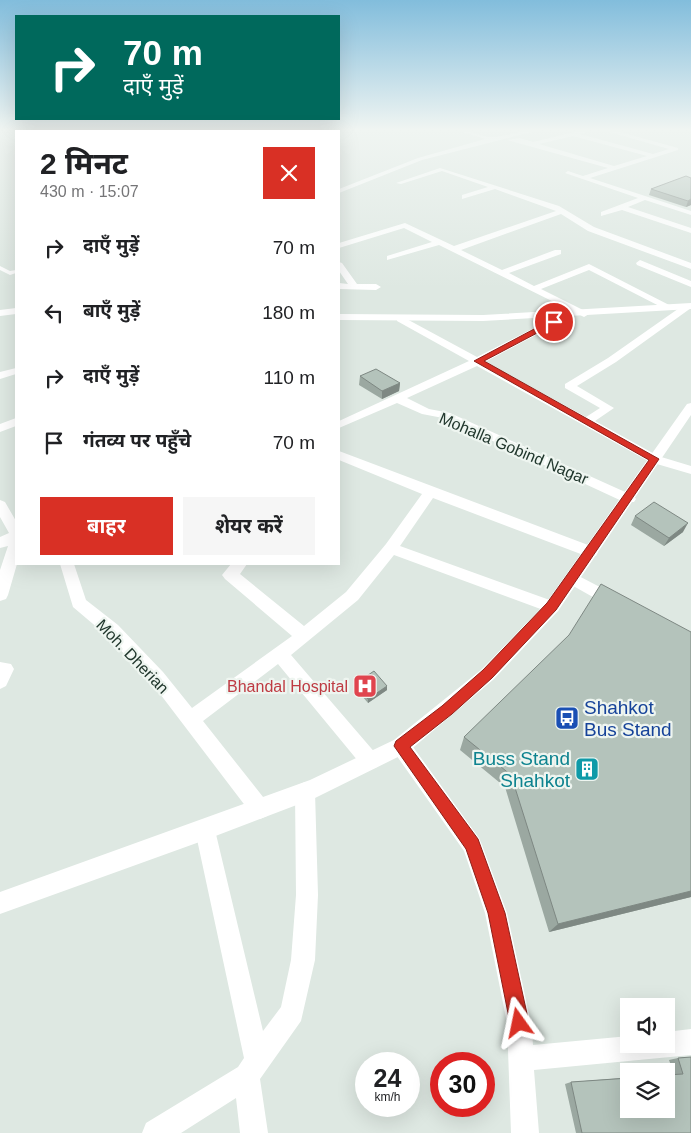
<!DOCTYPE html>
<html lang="hi">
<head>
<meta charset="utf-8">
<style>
	:root { --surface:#fff; --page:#f6f6f6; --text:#202124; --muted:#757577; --accent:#d93025 }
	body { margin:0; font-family:Arial,"Noto Sans Devanagari",sans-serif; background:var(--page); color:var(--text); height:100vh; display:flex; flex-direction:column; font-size:19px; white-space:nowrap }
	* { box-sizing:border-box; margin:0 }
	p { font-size:16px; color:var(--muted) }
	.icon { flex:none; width:28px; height:28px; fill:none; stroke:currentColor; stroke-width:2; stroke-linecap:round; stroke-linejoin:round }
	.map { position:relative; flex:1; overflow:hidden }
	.details { position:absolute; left:15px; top:130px; width:325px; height:435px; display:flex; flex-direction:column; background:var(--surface); border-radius:0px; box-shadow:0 5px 20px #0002 }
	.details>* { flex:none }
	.banner { position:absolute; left:15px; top:15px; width:325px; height:105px; border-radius:0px; box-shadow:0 5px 20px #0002; background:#00695c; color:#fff; overflow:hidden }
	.controls { position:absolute; left:620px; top:998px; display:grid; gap:10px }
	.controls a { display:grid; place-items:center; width:55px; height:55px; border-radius:0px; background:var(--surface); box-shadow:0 5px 20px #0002; font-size:25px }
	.speed { position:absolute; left:355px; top:1052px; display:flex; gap:10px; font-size:25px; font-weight:700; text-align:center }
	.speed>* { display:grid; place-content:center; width:65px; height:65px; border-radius:50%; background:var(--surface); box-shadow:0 5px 20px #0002; line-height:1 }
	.speed small { font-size:12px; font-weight:400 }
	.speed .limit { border:8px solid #d22; background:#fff; color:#111 }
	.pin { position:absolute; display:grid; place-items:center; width:42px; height:42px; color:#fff; margin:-21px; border:2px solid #fff; border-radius:50%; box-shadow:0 1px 5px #0007 }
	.me { position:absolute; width:55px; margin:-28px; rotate:348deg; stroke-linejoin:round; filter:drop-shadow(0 0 4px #0008) }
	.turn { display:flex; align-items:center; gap:18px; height:105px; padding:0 25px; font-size:22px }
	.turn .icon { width:65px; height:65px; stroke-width:2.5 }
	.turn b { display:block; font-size:35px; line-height:42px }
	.round { display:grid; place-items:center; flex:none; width:52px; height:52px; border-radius:0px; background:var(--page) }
	.head { display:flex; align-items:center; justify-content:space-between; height:85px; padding:0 25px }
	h1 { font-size:30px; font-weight:700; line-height:38px }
	.primary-button { display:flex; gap:10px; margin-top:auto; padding:10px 25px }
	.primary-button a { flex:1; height:58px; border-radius:0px; background:var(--accent); color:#fff; font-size:20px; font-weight:700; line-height:58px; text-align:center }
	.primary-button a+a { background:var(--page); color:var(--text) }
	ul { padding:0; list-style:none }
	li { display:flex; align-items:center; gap:15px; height:65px; padding:0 25px }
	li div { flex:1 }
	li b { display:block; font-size:19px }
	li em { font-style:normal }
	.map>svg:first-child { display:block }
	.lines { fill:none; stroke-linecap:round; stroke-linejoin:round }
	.service { fill:#fff; fill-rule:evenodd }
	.minor { fill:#fff; fill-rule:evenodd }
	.tertiary { fill:#fff; fill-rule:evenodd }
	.wall { fill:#9ba8a1 }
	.shaded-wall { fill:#7e8883 }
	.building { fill:#b4c3bb; stroke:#7e8883 }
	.route { fill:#d93025; stroke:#8d1f18 }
	.labels { text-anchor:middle; stroke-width:4.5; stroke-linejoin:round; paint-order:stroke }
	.street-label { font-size:16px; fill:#21372d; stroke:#eef5f0 }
	.health-label { font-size:16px; fill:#be3a42; stroke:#eef5f0; text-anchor:end }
	.near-transit-label { font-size:19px; fill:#164399; stroke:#eef5f0; text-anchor:start }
	.near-culture-label { font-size:19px; fill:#0d838f; stroke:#eef5f0; text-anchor:end }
</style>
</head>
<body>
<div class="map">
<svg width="691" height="1133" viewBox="0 0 691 1133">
	<rect width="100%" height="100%" fill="#dee8e2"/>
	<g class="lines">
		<path class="service" d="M 0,266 L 10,271 L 16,270 L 16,273 L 10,275 L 0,270 Z"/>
		<path class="minor" d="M 454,129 C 467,129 480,137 492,137 C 509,136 525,129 543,129 L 422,160 L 339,193 L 339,189 L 418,158 L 485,139 Z
			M 599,129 L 609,129 L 678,148 L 678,150 L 590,178 L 691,211 L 691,215 L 645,200 L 628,207 L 691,228 L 691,233 L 622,210 L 601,216 L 601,212 L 638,198 L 565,173 L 568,171 L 583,176 L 608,168 L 507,140 L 520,138 L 533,142 L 583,130 L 586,132 L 580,134 L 653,154 L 669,149 ZM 573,136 L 647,156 L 614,166 L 539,144 Z
			M 440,168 L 559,206 L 594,227 L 691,263 L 691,269 L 588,231 L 561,214 L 461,250 L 502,270 L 555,250 L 561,250 L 561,254 L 509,273 L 534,286 L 589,264 L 675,308 L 667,310 L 589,270 L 541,289 L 587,312 L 589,314 L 584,317 L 439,245 L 387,260 L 387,256 L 432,242 L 404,228 L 339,248 L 339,243 L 405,223 L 454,246 L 556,211 L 495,189 L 462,199 L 462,195 L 488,187 L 442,171 L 401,184 L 396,183 Z
			M 640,260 L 691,281 L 691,287 L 637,265 L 636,263 Z
			M 339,262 L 342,263 L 357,284 L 376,284 L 381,287 L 376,290 L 339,289 L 339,283 L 348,284 L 339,271 Z
			M 685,304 L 691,304 L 691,308 L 616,362 L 577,386 L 614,408 L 595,421 L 658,456 L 691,466 L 691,474 L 650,462 L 477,366 L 407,398 L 429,409 L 450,413 L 634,496 L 636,499 L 634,502 L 624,502 L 443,418 L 422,414 L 397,403 L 339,428 L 339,421 L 469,361 L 397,321 L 397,317 L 403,317 L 477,357 L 566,312 L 572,312 L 572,316 L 485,362 L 586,417 L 600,408 L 565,388 L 565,384 L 608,358 Z
			M 16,368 L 16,374 L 0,379 L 0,372 Z
			M 16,418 L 16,426 L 0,432 L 0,424 Z
			M 339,451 L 596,548 L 598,552 L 596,556 L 586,556 L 433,498 L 400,546 L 558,603 L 560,607 L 558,611 L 552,613 L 546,611 L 394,555 L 358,600 L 291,655 L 377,755 L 380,761 L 377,767 L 370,770 L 363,767 L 278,664 L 203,721 L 267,802 L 270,809 L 267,816 L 260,819 L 253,816 L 151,682 L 106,635 L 73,607 L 60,564 L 74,564 L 86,600 L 118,625 L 163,672 L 192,708 L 292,636 L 225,579 L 222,575 L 231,564 L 247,564 L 240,574 L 304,626 L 346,592 L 386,544 L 422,494 L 339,460 Z
			M 0,500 L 5,502 L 16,521 L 17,564 L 8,595 L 6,599 L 0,601 L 0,570 L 8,546 L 0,548 L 0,537 L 9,533 L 0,517 Z
			M 573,573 L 619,597 L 621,601 L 619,605 L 613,607 L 607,605 L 568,583 L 565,579 L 568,575 Z
			M 0,662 L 11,664 L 14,669 L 6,686 L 0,689 Z
			M 401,737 L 408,740 L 479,838 L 482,845 L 507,913 L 531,1023 L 533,1045 L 629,1036 L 629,1044 L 666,1044 L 666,1032 L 691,1029 L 691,1055 L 534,1070 L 539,1133 L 511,1133 L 507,1023 L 485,913 L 464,851 L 394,752 L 392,746 L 394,740 Z
			M 305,782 L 312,785 L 315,792 L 318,895 L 315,960 L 301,1021 L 260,1079 L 268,1133 L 240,1133 L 236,1098 L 181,1133 L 142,1133 L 146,1123 L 238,1067 L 244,1058 L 195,830 L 198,823 L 205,820 L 212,823 L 215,830 L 263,1031 L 281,1007 L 291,960 L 296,895 L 295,792 L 298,785 Z"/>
		<path class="tertiary" d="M 691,303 L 691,309 L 483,321 L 339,320 L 339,314 L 483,315 Z
			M 16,308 L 16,314 L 0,316 L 0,310 Z
			M 691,403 L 691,415 L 558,611 L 494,679 L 408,752 L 315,798 L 205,840 L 0,914 L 0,892 L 310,780 L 394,740 L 482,669 L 546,603 L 687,404 Z"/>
	</g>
	<path class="wall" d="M 691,178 L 691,205 L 686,207 L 649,195 L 651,189 Z
		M 360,376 L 400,383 L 399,391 L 382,399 L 359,385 Z
		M 635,516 L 683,532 L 664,546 L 631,525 Z
		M 691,632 L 691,897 L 549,932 L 505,787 L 460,750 L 464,737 Z
		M 355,684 L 387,686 L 387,690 L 368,703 L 355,688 Z
		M 691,1057 L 691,1133 L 576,1133 L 565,1084 L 571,1082 L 674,1074 L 669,1060 L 678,1058 Z"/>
	<path class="shaded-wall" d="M 691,199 L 691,205 L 686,207 L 688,201 Z
		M 400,383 L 399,391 L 382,399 L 382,391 Z
		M 688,523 L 683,532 L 664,546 L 669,538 Z
		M 387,686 L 387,690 L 368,703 L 368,699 Z
		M 691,891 L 691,897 L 549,932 L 558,924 Z"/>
	<path class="building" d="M 686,176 L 691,178 L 691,199 L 688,201 L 651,189 Z
		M 376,369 L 400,383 L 382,391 L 360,376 Z
		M 654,502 L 688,523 L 669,538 L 635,516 Z
		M 601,584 L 691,632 L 691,891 L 558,924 L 511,775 L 464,737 L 569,635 Z
		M 374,671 L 387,686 L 368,699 L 355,684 Z
		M 691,1057 L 691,1133 L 582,1133 L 571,1082 L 629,1078 L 629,1109 L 666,1109 L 666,1075 L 683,1074 L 678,1058 Z"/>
	<linearGradient id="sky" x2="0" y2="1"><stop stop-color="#82bddc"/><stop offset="0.45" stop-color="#f0f5f2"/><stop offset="1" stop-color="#f0f5f2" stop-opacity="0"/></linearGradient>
	<rect width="691" height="288" fill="url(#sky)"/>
	<path class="route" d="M 551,320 L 558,322 L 484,361 L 659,459 L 556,610 L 492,678 L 452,714 L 410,747 L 478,839 L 505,913 L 529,1023 L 526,1030 L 519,1033 L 512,1030 L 510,1023 L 488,913 L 466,849 L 394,746 L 396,741 L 442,706 L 483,670 L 547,603 L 649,460 L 474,361 Z"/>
	<defs>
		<g id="hospital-square" transform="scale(1.25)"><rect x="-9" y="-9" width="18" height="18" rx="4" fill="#e0444e" stroke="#eef5f0"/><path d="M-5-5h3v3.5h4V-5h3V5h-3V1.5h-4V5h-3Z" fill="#fff"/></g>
		<g id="bus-square" transform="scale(1.25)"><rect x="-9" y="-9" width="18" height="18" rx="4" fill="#1a4fb4" stroke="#eef5f0"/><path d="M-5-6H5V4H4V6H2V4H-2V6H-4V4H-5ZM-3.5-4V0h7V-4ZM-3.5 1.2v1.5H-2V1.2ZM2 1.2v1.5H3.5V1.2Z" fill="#fff"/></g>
		<g id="building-square" transform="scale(1.25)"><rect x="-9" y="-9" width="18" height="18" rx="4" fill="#0f9aa8" stroke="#eef5f0"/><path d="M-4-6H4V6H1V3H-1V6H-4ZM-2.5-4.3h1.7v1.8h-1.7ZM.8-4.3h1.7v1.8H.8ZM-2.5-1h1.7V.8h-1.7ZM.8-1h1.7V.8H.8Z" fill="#fff"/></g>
	</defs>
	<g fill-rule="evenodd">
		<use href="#hospital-square" x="365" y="686"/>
		<use href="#bus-square" x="567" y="718"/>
		<use href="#building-square" x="587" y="769"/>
	</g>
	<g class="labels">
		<g class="street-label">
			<text transform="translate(514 448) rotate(23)" y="6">Mohalla Gobind Nagar</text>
			<text transform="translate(133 656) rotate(46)" y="6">Moh. Dherian</text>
		</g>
		<g class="health-label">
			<text x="348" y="692">Bhandal Hospital</text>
		</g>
		<g class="near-transit-label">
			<text x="584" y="714">Shahkot<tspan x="584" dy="22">Bus Stand</tspan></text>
		</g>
		<g class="near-culture-label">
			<text x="570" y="765">Buss Stand<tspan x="570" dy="22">Shahkot</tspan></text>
		</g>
	</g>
</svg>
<div class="controls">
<a><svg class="icon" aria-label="sound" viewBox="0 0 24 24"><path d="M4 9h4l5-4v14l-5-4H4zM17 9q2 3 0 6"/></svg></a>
<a><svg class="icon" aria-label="layers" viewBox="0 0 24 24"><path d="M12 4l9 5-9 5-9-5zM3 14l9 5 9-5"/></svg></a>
</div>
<div class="speed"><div>24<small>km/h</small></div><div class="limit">30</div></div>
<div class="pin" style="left:554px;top:322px;background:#d93025"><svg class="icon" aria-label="arrive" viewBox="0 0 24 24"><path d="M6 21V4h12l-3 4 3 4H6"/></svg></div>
<svg class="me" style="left:519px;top:1023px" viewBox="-20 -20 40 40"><path d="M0-17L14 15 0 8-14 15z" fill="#d93025" stroke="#fff" stroke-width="4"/></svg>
<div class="banner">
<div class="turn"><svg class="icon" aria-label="right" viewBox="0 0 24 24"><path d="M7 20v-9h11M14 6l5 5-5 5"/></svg><div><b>70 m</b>दाएँ मुड़ें</div></div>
</div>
<section class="details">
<div class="head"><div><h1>2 मिनट</h1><p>430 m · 15:07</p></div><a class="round" style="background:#d93025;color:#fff"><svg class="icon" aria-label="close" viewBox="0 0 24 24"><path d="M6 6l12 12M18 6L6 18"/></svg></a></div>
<ul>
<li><svg class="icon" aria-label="right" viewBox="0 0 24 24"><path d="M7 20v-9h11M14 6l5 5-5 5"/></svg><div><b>दाएँ मुड़ें</b></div><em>70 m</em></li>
<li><svg class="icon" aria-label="left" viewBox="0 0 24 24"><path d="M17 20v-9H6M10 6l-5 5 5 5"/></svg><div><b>बाएँ मुड़ें</b></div><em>180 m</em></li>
<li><svg class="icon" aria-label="right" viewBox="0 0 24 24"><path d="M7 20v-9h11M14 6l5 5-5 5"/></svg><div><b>दाएँ मुड़ें</b></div><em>110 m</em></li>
<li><svg class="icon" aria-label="arrive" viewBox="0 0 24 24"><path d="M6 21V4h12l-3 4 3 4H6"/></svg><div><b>गंतव्य पर पहुँचे</b></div><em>70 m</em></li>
</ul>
<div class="primary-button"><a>बाहर</a><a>शेयर करें</a></div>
</section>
</div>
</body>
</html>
